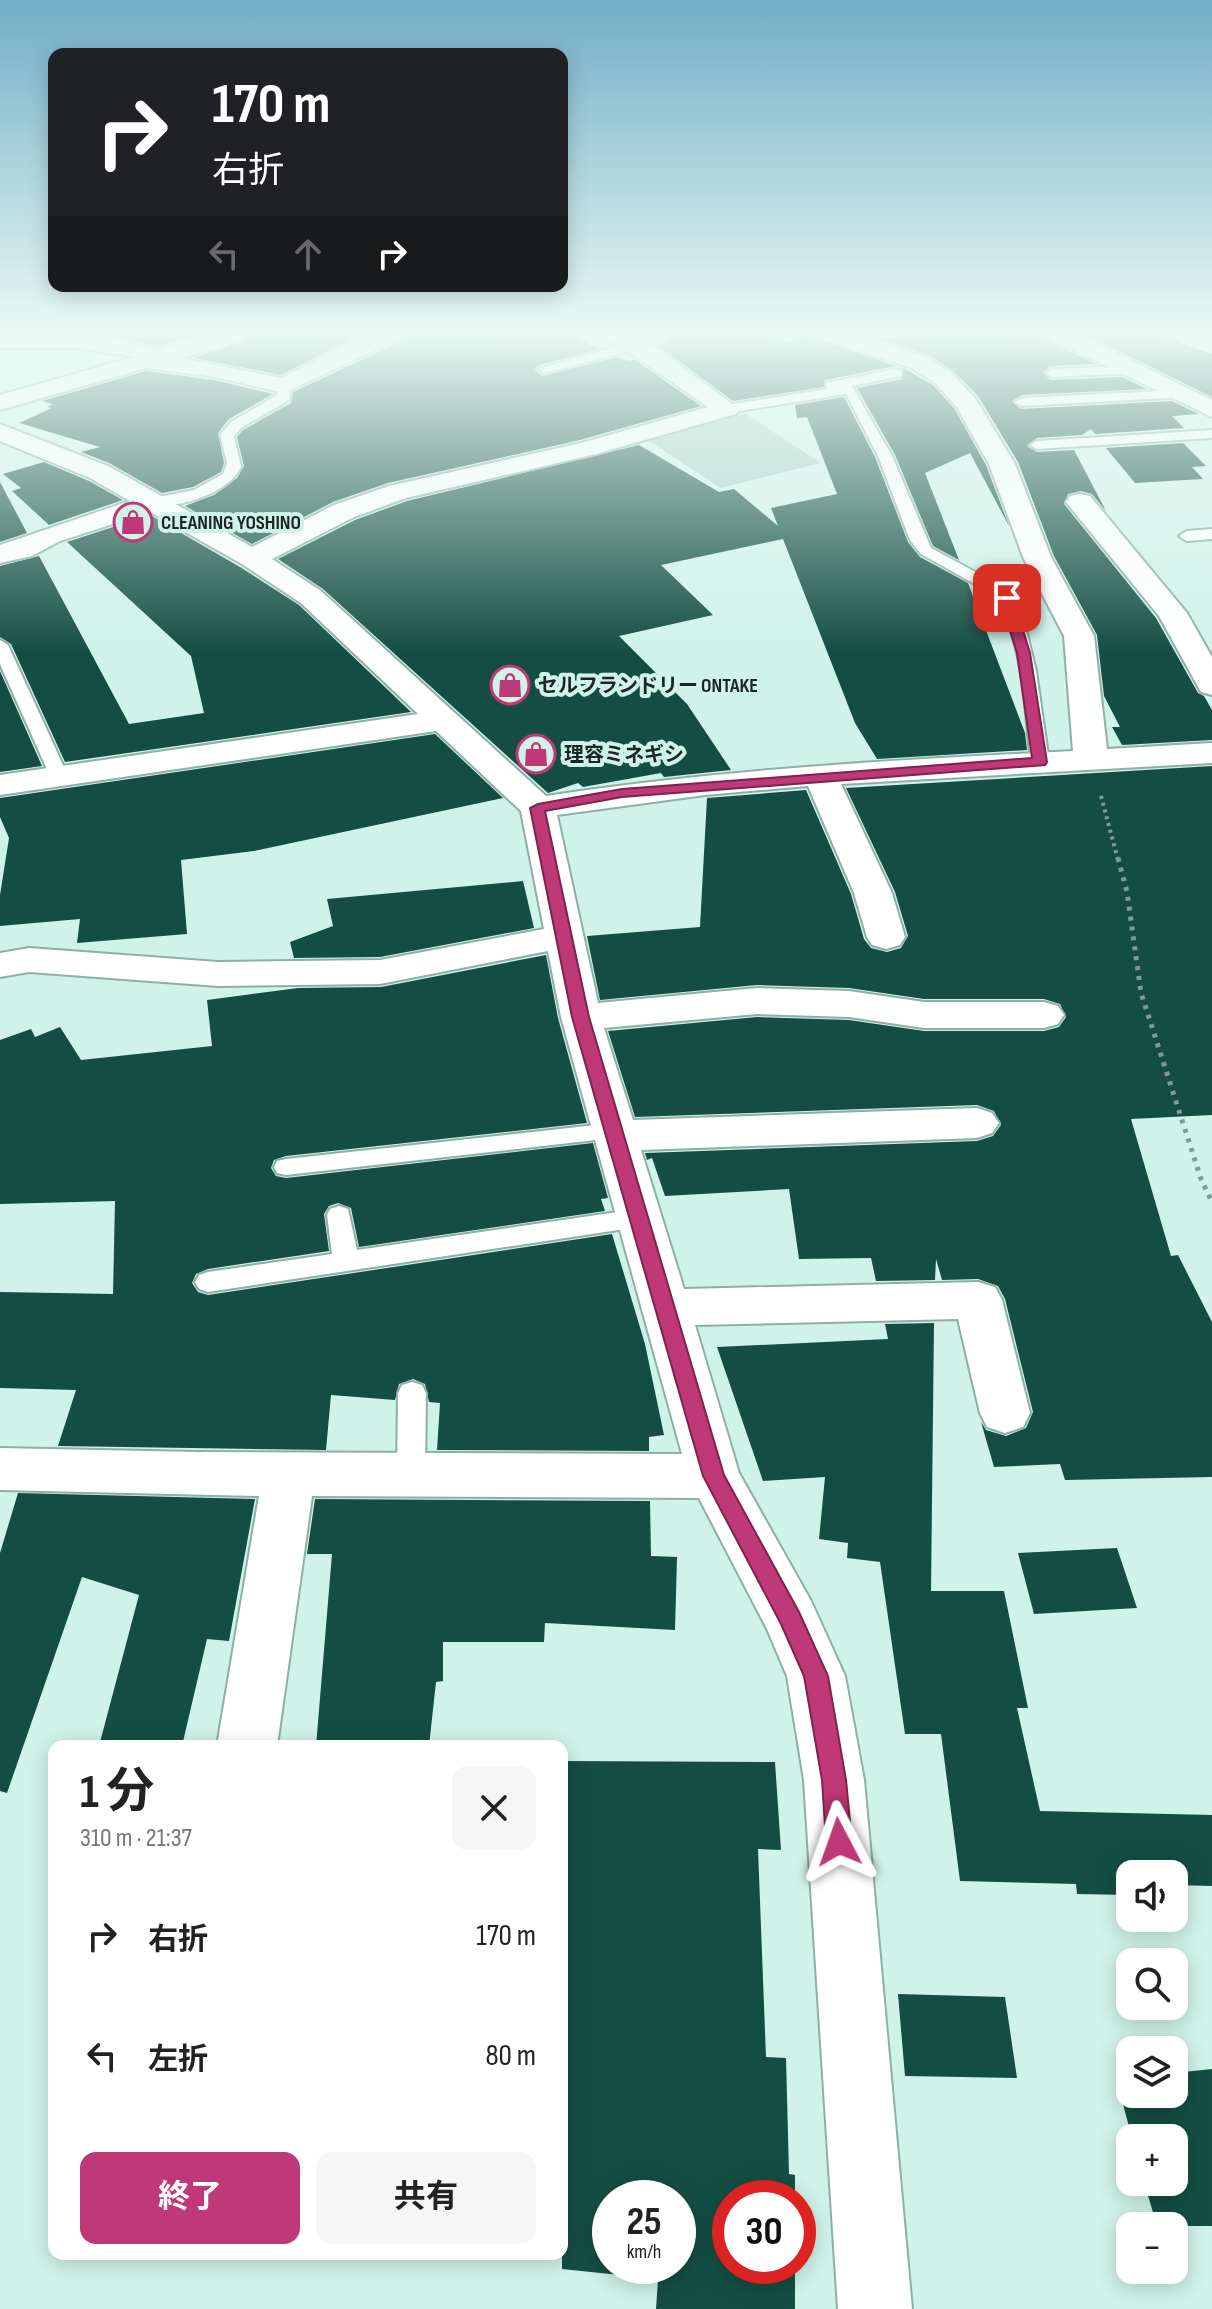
<!DOCTYPE html>
<html lang="ja">
<head>
<meta charset="utf-8">
<style>
	:root { --surface:#fff; --page:#f6f6f6; --text:#222; --muted:#767676; --accent:#bf3877 }
	body { margin:0; font-family:"Sofia Sans Condensed","Noto Sans JP",sans-serif; background:var(--page); color:var(--text); height:100vh; display:flex; flex-direction:column; font-size:30px; white-space:nowrap }
	* { box-sizing:border-box; margin:0 }
	p { font-size:26px; color:var(--muted) }
	.icon { flex:none; width:44px; height:44px; fill:none; stroke:currentColor; stroke-width:2; stroke-linecap:round; stroke-linejoin:round }
	.map { position:relative; flex:1; overflow:hidden }
	.drawer { position:absolute; left:48px; top:1740px; width:520px; height:520px; display:flex; flex-direction:column; background:var(--surface); border-radius:16px; box-shadow:0 4px 20px #0003 }
	.drawer>* { flex:none }
	.hud { position:absolute; left:48px; top:48px; width:520px; height:244px; border-radius:16px; box-shadow:0 4px 20px #0003; background:#202124; color:#fff; overflow:hidden }
	.buttons { position:absolute; left:1116px; top:1860px; display:grid; gap:16px }
	.buttons a { display:grid; place-items:center; width:72px; height:72px; border-radius:16px; background:var(--surface); box-shadow:0 4px 20px #0003; font-size:40px }
	.speed { position:absolute; left:592px; top:2180px; display:flex; gap:16px; font-size:40px; font-weight:700; text-align:center }
	.speed>* { display:grid; place-content:center; width:104px; height:104px; border-radius:50%; background:var(--surface); box-shadow:0 4px 20px #0003; line-height:1 }
	.speed small { font-size:20px; font-weight:400 }
	.speed .limit { border:12px solid #d22; background:#fff; color:#111 }
	.pin { position:absolute; display:grid; place-items:center; width:68px; height:68px; color:#fff; margin:-34px; border-radius:16px; box-shadow:0 4px 12px #0006 }
	.me { position:absolute; width:88px; margin:-44px; rotate:356deg; stroke-linejoin:round; filter:drop-shadow(0 0 6px #0008) }
	.turn { display:flex; align-items:center; gap:28px; height:168px; padding:0 32px; font-size:36px }
	.turn .icon { width:104px; height:104px; stroke-width:2.5 }
	.turn b { display:block; font-size:56px; line-height:68px }
	.lanes { display:flex; align-items:center; height:76px; padding:0 32px; background:#0003; justify-content:center; gap:40px; direction:ltr }
	.lanes .off { opacity:.35 }
	.round { display:grid; place-items:center; flex:none; width:84px; height:84px; border-radius:16px; background:var(--page) }
	.summary { display:flex; align-items:center; justify-content:space-between; height:136px; padding:0 32px }
	h1 { font-size:48px; font-weight:700; line-height:60px }
	.action { display:flex; gap:16px; margin-top:auto; padding:16px 32px }
	.action a { flex:1; height:92px; border-radius:16px; background:var(--accent); color:#fff; font-size:32px; font-weight:700; line-height:92px; text-align:center }
	.action a+a { background:var(--page); color:var(--text) }
	ul { padding:0; list-style:none }
	li { display:flex; align-items:center; gap:24px; height:120px; padding:0 32px }
	li div { flex:1 }
	li b { display:block; font-size:30px }
	li em { font-style:normal }
	.map>svg:first-child { display:block }
	.green { fill:#a5d0c4 }
	.building { fill:#144e42; fill-rule:evenodd }
	.lines { fill:none; stroke-linecap:round; stroke-linejoin:round }
	.lane-casing { stroke:#8eafa5; stroke-width:4 }
	.street-casing { stroke:#8eafa5; stroke-width:4 }
	.path-far1 { stroke:#819b94; stroke-width:4; stroke-dasharray:3 4; stroke-linecap:butt }
	.path { stroke:#819b94; stroke-width:5; stroke-dasharray:4 6; stroke-linecap:butt }
	.lane { fill:#fff; fill-rule:evenodd }
	.street { fill:#fff; fill-rule:evenodd }
	.route { fill:#bf3877; stroke:#7c244d; stroke-width:2 }
	.labels { text-anchor:middle; stroke-width:8; stroke-linejoin:round; paint-order:stroke }
	.far-poi-label { font-size:20px; font-weight:bold; fill:#1a2724; stroke:#d0f3e9; text-anchor:start }
</style>
</head>
<body>
<div class="map">
<svg width="1212" height="2309" viewBox="0 0 1212 2309">
	<rect width="100%" height="100%" fill="#d0f3e9"/>
	<path class="green" d="M 746,414 L 821,463 L 721,488 L 646,439 Z"/>
	<path class="building" d="M 44,330 L 210,330 L 158,347 L 100,333 Z
		M 256,330 L 368,330 L 281,375 L 194,358 L 240,343 Z
		M 413,330 L 561,330 L 599,349 L 537,366 L 535,370 L 542,376 L 617,357 L 630,361 L 634,359 L 701,406 L 580,440 L 388,483 L 333,502 L 252,544 L 185,506 L 214,495 L 237,478 L 244,466 L 237,437 L 243,430 L 291,403 L 293,392 L 408,338 Z
		M 688,330 L 717,334 L 726,330 L 745,330 L 789,342 L 807,336 L 896,366 L 825,380 L 824,387 L 733,401 L 658,346 Z
		M 902,330 L 1037,330 L 1042,338 L 1096,364 L 1050,366 L 1043,372 L 1050,380 L 1122,377 L 1147,389 L 1022,395 L 1012,401 L 1021,409 L 1172,401 L 1199,414 L 1172,416 L 1184,428 L 1095,434 L 1091,429 L 1082,435 L 1037,438 L 1027,446 L 1037,452 L 1074,450 L 1106,511 L 1092,494 L 1081,491 L 1068,494 L 1064,504 L 1156,618 L 1198,693 L 1204,696 L 1212,710 L 1212,740 L 1122,745 L 1112,727 L 1120,727 L 1104,696 L 1097,635 L 1054,556 L 1018,462 L 978,396 L 953,371 L 929,355 L 876,338 L 893,337 Z
		M 1076,330 L 1142,330 L 1212,354 L 1212,397 Z
		M 903,368 L 933,385 L 954,408 L 986,465 L 1009,526 L 970,453 L 925,473 L 959,560 L 933,546 L 895,455 L 857,388 L 902,379 Z
		M 146,371 L 214,380 L 273,394 L 229,419 L 218,433 L 224,463 L 221,472 L 193,487 L 162,493 L 109,463 L 81,452 L 100,447 L 19,423 L 52,408 L 47,407 L 53,404 L 42,401 Z
		M 844,397 L 875,457 L 908,542 L 920,557 L 968,583 L 1025,733 L 1027,750 L 877,759 L 855,723 L 783,539 L 661,565 L 713,615 L 619,636 L 687,704 L 731,770 L 664,777 L 661,773 L 583,787 L 578,783 L 548,793 L 323,589 L 278,559 L 355,520 L 407,501 L 639,445 L 719,492 L 734,489 L 778,526 L 771,508 L 837,494 L 807,417 L 797,418 L 795,405 Z
		M 1183,443 L 1206,466 L 1192,467 L 1203,479 L 1135,483 L 1106,448 Z
		M 44,462 L 89,481 L 123,500 L 49,525 L 12,491 L 21,488 L 3,474 Z
		M 0,482 L 27,533 L 0,542 Z
		M 150,515 L 240,567 L 299,605 L 411,712 L 65,762 L 11,644 L 0,637 L 0,566 L 39,556 L 129,724 L 204,713 L 191,656 L 67,542 Z
		M 0,671 L 42,766 L 0,772 Z
		M 435,734 L 503,798 L 254,851 L 181,860 L 187,934 L 77,943 L 80,919 L 0,926 L 0,895 L 9,838 L 0,817 L 0,798 Z
		M 1212,766 L 1212,1115 L 1131,1119 L 1171,1256 L 1178,1255 L 1212,1322 L 1212,1477 L 1065,1480 L 1060,1464 L 994,1467 L 981,1422 L 986,1430 L 1006,1436 L 1026,1428 L 1033,1412 L 1005,1299 L 998,1286 L 978,1279 L 942,1280 L 936,1259 L 935,1280 L 876,1281 L 871,1258 L 799,1259 L 789,1189 L 665,1196 L 652,1158 L 647,1160 L 645,1153 L 977,1141 L 993,1136 L 1001,1125 L 994,1111 L 977,1105 L 635,1117 L 608,1031 L 757,1017 L 849,1020 L 924,1031 L 1044,1031 L 1059,1027 L 1066,1017 L 1060,1004 L 1044,999 L 924,999 L 849,988 L 757,985 L 600,1000 L 587,936 L 700,927 L 707,798 L 806,790 L 851,894 L 864,939 L 871,948 L 887,952 L 901,948 L 908,936 L 895,892 L 846,788 Z
		M 523,881 L 534,928 L 380,957 L 294,958 L 290,942 L 333,926 L 327,899 Z
		M 546,955 L 558,1018 L 587,1123 L 286,1156 L 274,1160 L 271,1168 L 276,1176 L 286,1178 L 593,1143 L 608,1198 L 601,1199 L 605,1211 L 359,1247 L 351,1208 L 338,1203 L 329,1206 L 324,1214 L 329,1251 L 208,1269 L 196,1274 L 192,1283 L 198,1292 L 208,1295 L 612,1234 L 645,1344 L 664,1435 L 649,1437 L 649,1451 L 437,1450 L 440,1403 L 429,1402 L 425,1384 L 413,1379 L 399,1384 L 395,1400 L 331,1395 L 326,1450 L 58,1446 L 76,1390 L 0,1388 L 0,1292 L 113,1294 L 115,1201 L 0,1204 L 0,1040 L 31,1029 L 35,1037 L 60,1027 L 81,1060 L 212,1046 L 207,1000 L 298,988 L 381,987 Z
		M 934,1323 L 931,1591 L 1004,1591 L 1028,1708 L 1017,1708 L 1040,1811 L 1212,1815 L 1212,1886 L 1174,1885 L 1174,1874 L 1130,1874 L 1130,1895 L 1077,1894 L 1076,1884 L 960,1881 L 941,1734 L 905,1734 L 880,1562 L 847,1558 L 848,1543 L 819,1539 L 825,1477 L 763,1481 L 717,1347 L 888,1339 L 885,1324 Z
		M 18,1493 L 255,1499 L 229,1641 L 207,1639 L 182,1746 L 99,1746 L 139,1595 L 82,1577 L 7,1793 L 0,1791 L 0,1553 Z
		M 315,1499 L 650,1501 L 651,1556 L 677,1557 L 675,1630 L 545,1623 L 544,1642 L 443,1642 L 443,1681 L 436,1682 L 429,1746 L 316,1746 L 332,1554 L 307,1554 Z
		M 1117,1548 L 1137,1608 L 1034,1614 L 1018,1553 Z
		M 562,1761 L 775,1762 L 781,1850 L 758,1849 L 766,2057 L 786,2058 L 789,2174 L 795,2175 L 795,2198 L 730,2198 L 730,2266 L 795,2266 L 795,2309 L 656,2309 L 658,2279 L 562,2269 ZM 610,2198 L 678,2198 L 678,2266 L 610,2266 Z
		M 898,1994 L 1005,1997 L 1017,2078 L 905,2076 Z
		M 1212,2069 L 1212,2226 L 1157,2226 L 1144,2182 L 1174,2182 L 1174,2138 L 1132,2138 L 1116,2078 L 1130,2077 L 1130,2094 L 1174,2094 L 1174,2073 Z"/>
	<g class="lines">
		<g class="lane-casing">
			<path id="lane" d="M 845,330 L 899,330 L 893,334 L 850,336 L 846,335 Z
				M 637,341 L 641,342 L 641,348 L 544,373 L 538,369 Z
				M 1129,366 L 1134,367 L 1134,373 L 1052,377 L 1046,373 L 1052,369 Z
				M 896,369 L 901,370 L 901,376 L 852,386 L 892,456 L 931,548 L 1003,587 L 1015,603 L 1024,622 L 1036,671 L 1049,762 L 1047,766 L 1033,766 L 1031,762 C 1024,708 1025,638 991,593 L 921,554 L 910,540 L 878,456 L 846,394 L 727,413 L 720,409 L 727,405 L 827,389 L 826,383 Z
				M 279,383 L 291,386 L 289,400 L 241,428 L 234,436 L 241,467 C 228,494 176,510 148,505 L 148,499 L 194,490 L 223,474 L 227,463 L 220,435 L 231,422 L 277,395 Z
				M 1180,390 L 1187,394 L 1185,397 L 1022,406 L 1015,402 L 1022,398 Z
				M 1212,430 L 1212,438 L 1037,449 L 1030,445 L 1037,441 Z
				M 1212,529 L 1212,539 L 1187,541 L 1179,536 L 1187,531 Z
				M 0,640 L 8,645 L 68,776 L 66,780 L 59,782 L 50,776 L 0,664 Z
				M 614,1123 L 622,1125 L 626,1131 L 622,1137 L 286,1175 L 277,1173 L 274,1167 L 277,1161 L 286,1159 Z
				M 339,1206 L 348,1209 L 357,1250 L 638,1209 L 647,1212 L 650,1218 L 647,1224 L 638,1227 L 208,1292 L 199,1289 L 195,1282 L 199,1275 L 208,1272 L 332,1254 L 327,1215 L 330,1209 Z
				M 412,1382 L 422,1385 L 426,1393 L 425,1475 L 421,1483 L 411,1487 L 401,1483 L 397,1475 L 398,1393 L 402,1385 Z"/>
		</g>
		<g class="street-casing">
			<path id="street" d="M 221,330 L 253,330 C 239,347 201,352 180,358 L 281,378 L 375,330 L 410,330 L 407,335 L 284,393 L 215,377 L 146,368 L 0,410 L 0,395 L 134,357 L 79,348 L 0,348 L 0,334 L 99,336 L 158,350 Z
				M 597,330 L 627,330 L 641,337 L 739,409 L 736,414 L 596,454 L 406,498 L 354,517 L 272,559 L 321,591 L 546,796 C 721,769 897,760 1073,751 L 1064,636 L 1023,557 L 989,464 L 956,406 L 935,383 L 912,368 L 810,335 L 807,330 L 842,330 L 928,358 L 951,373 L 975,398 L 1015,464 L 1051,557 L 1094,636 L 1107,749 L 1212,743 L 1212,763 L 841,784 L 892,893 L 905,937 L 900,945 L 886,949 L 872,945 L 867,937 L 854,893 L 808,786 L 705,795 L 557,815 L 598,1003 L 757,988 L 849,991 L 924,1002 L 1044,1002 L 1058,1006 L 1064,1015 L 1058,1024 L 1044,1028 L 924,1028 L 849,1017 L 757,1014 L 604,1028 L 633,1120 L 977,1108 L 992,1113 L 999,1123 L 992,1133 L 977,1138 L 641,1150 L 684,1289 L 978,1282 L 995,1287 L 1002,1300 L 1030,1413 L 1023,1427 L 1005,1433 L 987,1427 L 980,1413 L 958,1319 L 695,1325 L 739,1473 L 811,1601 L 845,1676 L 864,1780 L 912,2309 L 838,2309 L 804,1780 L 787,1676 L 767,1629 L 699,1498 L 312,1496 L 277,1746 L 217,1746 L 259,1496 L 0,1490 L 0,1448 L 197,1452 L 682,1454 L 561,1017 L 548,951 L 380,984 L 218,986 L 29,972 L 0,977 L 0,953 L 29,948 L 218,962 L 380,960 L 544,929 L 521,811 L 436,731 L 0,795 L 0,775 L 418,714 L 301,603 L 242,564 L 150,512 L 60,541 L 32,556 L 0,563 L 0,545 L 130,501 L 90,478 L 0,441 L 0,424 L 108,466 L 252,547 L 334,505 L 389,486 L 581,443 L 708,407 Z
				M 1040,330 L 1069,330 L 1212,400 L 1212,417 L 1043,335 Z
				M 1080,494 L 1090,496 L 1187,613 L 1212,657 L 1212,695 L 1201,692 L 1159,616 L 1066,502 L 1070,496 Z"/>
		</g>
		<path class="path-far1" d="M 1101,796 L 1118,860"/>
		<path class="path" d="M 1118,858 L 1127,892 L 1141,993 L 1201,1179 L 1212,1202"/>
		<use href="#lane" class="lane"/>
		<use href="#street" class="street"/>
	</g>
	<linearGradient id="sky" x2="0" y2="1"><stop stop-color="#70adc6"/><stop offset="0.51" stop-color="#eafaf5"/><stop offset="1" stop-color="#eafaf5" stop-opacity="0"/></linearGradient>
	<rect width="1212" height="653" fill="url(#sky)"/>
	<path class="route" d="M 1007,595 L 1013,598 L 1030,653 L 1047,762 L 1045,765 L 622,797 L 545,811 L 589,1017 L 724,1475 L 799,1612 L 828,1676 L 846,1780 L 852,1842 L 848,1851 L 839,1854 L 830,1851 L 826,1842 L 822,1780 L 804,1676 L 781,1624 L 703,1476 L 572,1017 L 530,808 L 538,804 L 622,789 L 1032,758 L 1017,653 L 1000,598 Z"/>
	<defs>
		<g id="shop-ring" transform="scale(2)"><circle r="9.5" fill="#d0f3e9" stroke="#bf3877" stroke-width="1.5"/><path d="M-5-2.5h2.3a2.7 3.5 0 0 1 5.4 0H5L5.5 6h-11ZM-1.5-2.5h3a1.5 2.3 0 0 0-3 0Z" fill="#bf3877"/></g>
	</defs>
	<g fill-rule="evenodd">
		<use href="#shop-ring" x="133" y="522"/>
		<use href="#shop-ring" x="510" y="685"/>
		<use href="#shop-ring" x="536" y="754"/>
	</g>
	<g class="labels">
		<g class="far-poi-label">
			<text x="161" y="529">CLEANING YOSHINO</text>
			<text x="538" y="692">セルフランドリー ONTAKE</text>
			<text x="564" y="761">理容ミネギシ</text>
		</g>
	</g>
</svg>
<div class="buttons">
<a><svg class="icon" aria-label="sound" viewBox="0 0 24 24"><path d="M4 9h4l5-4v14l-5-4H4zM17 9q2 3 0 6"/></svg></a>
<a><svg class="icon" aria-label="search" viewBox="0 0 24 24"><circle cx="10" cy="10" r="6"/><path d="M15 15l6 6"/></svg></a>
<a><svg class="icon" aria-label="layers" viewBox="0 0 24 24"><path d="M12 4l9 5-9 5-9-5zM3 14l9 5 9-5"/></svg></a>
<a>+</a>
<a>−</a>
</div>
<div class="speed"><div>25<small>km/h</small></div><div class="limit">30</div></div>
<div class="pin" style="left:1007px;top:598px;background:#d93025"><svg class="icon" aria-label="arrive" viewBox="0 0 24 24"><path d="M6 21V4h12l-3 4 3 4H6"/></svg></div>
<svg class="me" style="left:839px;top:1842px" viewBox="-20 -20 40 40"><path d="M0-17L14 15 0 8-14 15z" fill="#bf3877" stroke="#fff" stroke-width="4"/></svg>
<div class="hud">
<div class="turn"><svg class="icon" aria-label="right" viewBox="0 0 24 24"><path d="M7 20v-9h11M14 6l5 5-5 5"/></svg><div><b>170 m</b>右折</div></div>
<div class="lanes"><svg class="icon off" aria-label="left" viewBox="0 0 24 24"><path d="M17 20v-9H6M10 6l-5 5 5 5"/></svg><svg class="icon off" aria-label="ahead" viewBox="0 0 24 24"><path d="M12 20V5M6 11l6-6 6 6"/></svg><svg class="icon" aria-label="right" viewBox="0 0 24 24"><path d="M7 20v-9h11M14 6l5 5-5 5"/></svg></div>
</div>
<section class="drawer">
<div class="summary"><div><h1>1 分</h1><p>310 m · 21:37</p></div><a class="round"><svg class="icon" aria-label="close" viewBox="0 0 24 24"><path d="M6 6l12 12M18 6L6 18"/></svg></a></div>
<ul>
<li><svg class="icon" aria-label="right" viewBox="0 0 24 24"><path d="M7 20v-9h11M14 6l5 5-5 5"/></svg><div><b>右折</b></div><em>170 m</em></li>
<li><svg class="icon" aria-label="left" viewBox="0 0 24 24"><path d="M17 20v-9H6M10 6l-5 5 5 5"/></svg><div><b>左折</b></div><em>80 m</em></li>
</ul>
<div class="action"><a>終了</a><a>共有</a></div>
</section>
</div>
</body>
</html>
